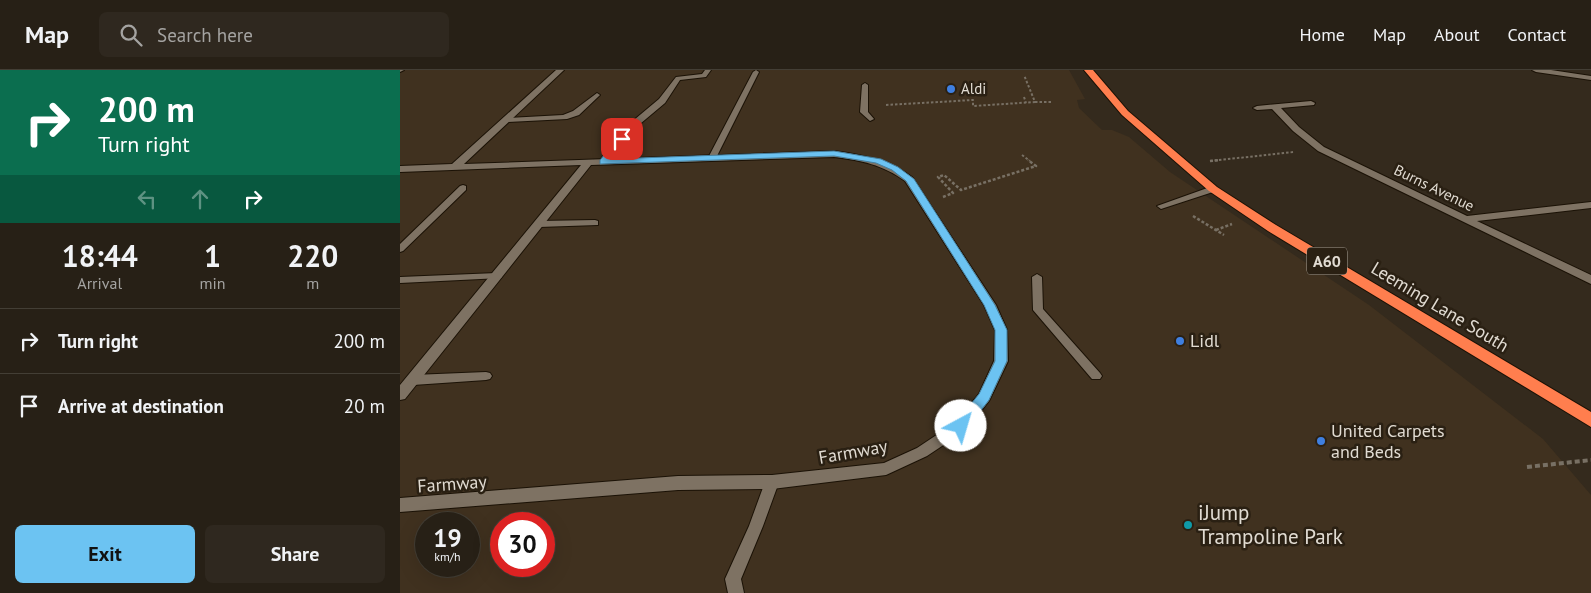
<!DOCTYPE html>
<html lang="en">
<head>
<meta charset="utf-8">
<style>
	:root { --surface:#272016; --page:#2f281f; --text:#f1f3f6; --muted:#a4a3a1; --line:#433e35; --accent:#6cc3f2 }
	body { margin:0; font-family:"PT Sans",sans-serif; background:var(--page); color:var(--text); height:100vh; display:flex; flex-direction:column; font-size:19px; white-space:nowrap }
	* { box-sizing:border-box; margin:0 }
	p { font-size:16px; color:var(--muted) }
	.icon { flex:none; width:28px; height:28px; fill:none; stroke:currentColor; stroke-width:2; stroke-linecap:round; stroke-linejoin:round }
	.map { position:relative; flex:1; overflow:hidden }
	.side { display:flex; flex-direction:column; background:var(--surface); width:400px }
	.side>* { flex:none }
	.top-card { background:#0b6e4f; color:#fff; overflow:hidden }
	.speed { position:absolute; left:15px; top:442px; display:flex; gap:10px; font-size:25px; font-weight:700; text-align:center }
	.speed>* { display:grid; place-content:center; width:65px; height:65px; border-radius:50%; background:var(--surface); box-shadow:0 5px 20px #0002,0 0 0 1px var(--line); line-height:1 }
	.speed small { font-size:12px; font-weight:400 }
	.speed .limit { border:8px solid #d22; background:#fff; color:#111 }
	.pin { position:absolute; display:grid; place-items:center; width:42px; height:42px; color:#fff; margin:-21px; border-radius:10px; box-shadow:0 2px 8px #0006 }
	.me { position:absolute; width:55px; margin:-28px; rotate:39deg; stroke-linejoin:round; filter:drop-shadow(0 0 4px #0008) }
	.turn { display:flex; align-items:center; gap:18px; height:105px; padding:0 15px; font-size:22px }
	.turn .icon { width:65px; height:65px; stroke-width:2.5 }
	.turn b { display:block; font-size:35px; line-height:42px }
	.lanes { display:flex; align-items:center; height:48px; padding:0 15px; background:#0003; justify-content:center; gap:25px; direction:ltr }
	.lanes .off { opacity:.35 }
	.eta { display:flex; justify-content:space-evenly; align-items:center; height:85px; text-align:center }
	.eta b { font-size:30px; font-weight:700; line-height:35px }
	.action { display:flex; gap:10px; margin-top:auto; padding:10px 15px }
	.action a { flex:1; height:58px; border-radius:8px; background:var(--accent); color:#111; font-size:20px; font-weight:700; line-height:58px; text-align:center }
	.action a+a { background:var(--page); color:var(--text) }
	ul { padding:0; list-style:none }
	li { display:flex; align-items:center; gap:15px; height:65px; padding:0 15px; border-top:1px solid var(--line) }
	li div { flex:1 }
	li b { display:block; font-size:19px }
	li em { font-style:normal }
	header { display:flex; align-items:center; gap:30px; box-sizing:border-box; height:70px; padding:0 25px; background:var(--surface); border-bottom:1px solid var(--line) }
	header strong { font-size:24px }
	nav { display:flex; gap:28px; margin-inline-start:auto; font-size:18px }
	.search { width:350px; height:45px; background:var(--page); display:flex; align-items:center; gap:12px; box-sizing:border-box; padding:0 18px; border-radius:8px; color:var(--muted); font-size:19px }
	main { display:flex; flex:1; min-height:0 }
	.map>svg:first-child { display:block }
	.built { fill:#40311f; fill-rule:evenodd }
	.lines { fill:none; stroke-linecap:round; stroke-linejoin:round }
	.lane-casing { stroke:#1b1206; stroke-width:2 }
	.street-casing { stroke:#1b1206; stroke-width:2 }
	.highway-casing { stroke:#1b1206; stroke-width:2 }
	.path-far2 { stroke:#787064; stroke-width:2; stroke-dasharray:2.5 2; stroke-linecap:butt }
	.path-far1 { stroke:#787064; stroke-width:2.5; stroke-dasharray:3 2; stroke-linecap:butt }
	.path { stroke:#787064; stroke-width:4; stroke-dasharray:5 3; stroke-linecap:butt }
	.lane { fill:#7e7263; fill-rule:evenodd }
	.street { fill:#7e7263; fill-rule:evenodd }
	.highway { fill:#ff7e4e; fill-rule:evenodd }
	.route { fill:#6cc3f2; stroke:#467f9d }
	.shop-dot { fill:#3f7fe0; stroke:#2a2013; stroke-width:2 }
	.culture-dot { fill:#0f9aa8; stroke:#2a2013; stroke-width:2 }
	.labels { text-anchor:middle; stroke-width:5; stroke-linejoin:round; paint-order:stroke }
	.far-poi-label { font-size:15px; fill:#e1dbd2; stroke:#2a2013; text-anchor:start }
	.far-street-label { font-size:15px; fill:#e1dbd2; stroke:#2a2013 }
	.shield { fill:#2a2013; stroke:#aaa399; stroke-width:1 }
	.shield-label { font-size:16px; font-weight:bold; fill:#e1dbd2 }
	.street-label { font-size:18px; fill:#e1dbd2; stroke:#2a2013 }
	.poi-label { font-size:18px; fill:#e1dbd2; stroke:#2a2013; text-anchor:start }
	.near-poi-label { font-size:21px; fill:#e1dbd2; stroke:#2a2013; text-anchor:start }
</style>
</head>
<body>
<header>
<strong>Map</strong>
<div class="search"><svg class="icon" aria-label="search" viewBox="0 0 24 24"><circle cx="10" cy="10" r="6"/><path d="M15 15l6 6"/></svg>Search here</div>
<nav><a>Home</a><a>Map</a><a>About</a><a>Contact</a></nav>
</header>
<main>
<section class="side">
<div class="top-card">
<div class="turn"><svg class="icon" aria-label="right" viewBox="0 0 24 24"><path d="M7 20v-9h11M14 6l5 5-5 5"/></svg><div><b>200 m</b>Turn right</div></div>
<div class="lanes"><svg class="icon off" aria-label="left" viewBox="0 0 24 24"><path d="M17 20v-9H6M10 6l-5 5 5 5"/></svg><svg class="icon off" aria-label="ahead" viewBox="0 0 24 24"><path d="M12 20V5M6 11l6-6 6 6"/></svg><svg class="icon" aria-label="right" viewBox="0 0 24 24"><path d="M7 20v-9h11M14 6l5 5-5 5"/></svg></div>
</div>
<div class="eta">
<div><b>18:44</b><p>Arrival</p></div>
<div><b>1</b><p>min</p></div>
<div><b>220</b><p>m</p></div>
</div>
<ul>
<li><svg class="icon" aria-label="right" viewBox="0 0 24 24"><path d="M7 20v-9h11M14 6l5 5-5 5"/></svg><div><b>Turn right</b></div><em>200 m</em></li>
<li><svg class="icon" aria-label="arrive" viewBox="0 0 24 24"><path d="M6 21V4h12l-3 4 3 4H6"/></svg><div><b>Arrive at destination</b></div><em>20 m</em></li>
</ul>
<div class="action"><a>Exit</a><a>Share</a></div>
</section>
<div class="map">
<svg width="1191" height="523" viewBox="0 0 1191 523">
	<rect width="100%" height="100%" fill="#342a1d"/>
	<path class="built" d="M 0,0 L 669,0 L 685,29 L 677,30 L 679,38 L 702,60 L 712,60 L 729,67 L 770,102 L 969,235 L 1143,369 L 1191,425 L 1191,523 L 0,523 ZM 26,454 L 69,454 L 69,496 L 26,496 ZM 101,454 L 144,454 L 144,496 L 101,496 Z"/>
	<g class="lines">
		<g class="lane-casing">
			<path id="lane" d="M 0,0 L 4,0 L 0,2 Z
				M 305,0 L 311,0 L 306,7 L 280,10 L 265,33 L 234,59 L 206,94 L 200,94 L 200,90 L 228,55 L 259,29 L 276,7 L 302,4 Z
				M 356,0 L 359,2 L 316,88 L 309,90 L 308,88 L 353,2 Z
				M 465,13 L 468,15 L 468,42 L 474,49 L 470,51 L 460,42 L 462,15 Z
				M 197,23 L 200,25 L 199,26 L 179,45 L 167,49 L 107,52 L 103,50 L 107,48 L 163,45 L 173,41 Z
				M 63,115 L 66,116 L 66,120 L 3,181 L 0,182 L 0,174 L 60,116 Z
				M 813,116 L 817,119 L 816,121 L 764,138 L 761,139 L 757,136 Z
				M 195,150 L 198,151 L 198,155 L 139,157 L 134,154 L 139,151 Z
				M 97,203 L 102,206 L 101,208 L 0,213 L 0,207 Z
				M 637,204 L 642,207 L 643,239 L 700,303 L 702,306 L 700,309 L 692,309 L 633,240 L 632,207 Z
				M 86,302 L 90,303 L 92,306 L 90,309 L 86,310 L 13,315 L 9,313 L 7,310 L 9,307 L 13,305 Z
				M 372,406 L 377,408 L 379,412 L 363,456 L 341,509 L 344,523 L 328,523 L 325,509 L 349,456 L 365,412 L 367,408 Z"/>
		</g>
		<g class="street-casing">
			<path id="street" d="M 156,0 L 164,0 L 64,94 L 434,81 C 463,85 488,90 512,107 L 596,235 L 607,260 L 608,291 L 589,331 L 566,360 L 527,386 L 486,405 L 372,419 L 278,420 L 0,442 L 0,428 L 278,406 L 372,405 L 484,393 L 517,378 L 556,352 L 579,324 L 594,291 L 595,260 L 584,235 L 505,111 C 483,95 461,90 434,87 L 191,95 L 5,329 L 0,330 L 0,315 L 181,95 L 0,102 L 0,96 L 52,94 Z
				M 1132,0 L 1151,0 L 1191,6 L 1191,10 L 1136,2 Z
				M 911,31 L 915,33 L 914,35 L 881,38 L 899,57 L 924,77 L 1067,146 L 1191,132 L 1191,138 L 1077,151 L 1191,205 L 1191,214 L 918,81 L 893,61 L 872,39 L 857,40 L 853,38 L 857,36 Z"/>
		</g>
		<g class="highway-casing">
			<path id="highway" d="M 684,0 L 693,0 L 728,41 L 817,117 L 876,155 L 1191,342 L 1191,357 L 868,161 L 809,121 L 722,45 Z"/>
		</g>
		<path class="path-far2" d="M 624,27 L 626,33
			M 635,32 L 653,32
			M 486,35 L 573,30 L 573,36 L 635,32 L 624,5
			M 622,85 L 630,91
			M 810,91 L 894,82"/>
		<path class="path-far1" d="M 810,91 L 820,90
			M 543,127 L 553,123 L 538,107 L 544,105 L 561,120 L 636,96 L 628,90
			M 793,146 L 824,165
			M 816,160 L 832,154"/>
		<path class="path" d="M 1127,397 L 1191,390"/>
		<use href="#lane" class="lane"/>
		<use href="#street" class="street"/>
		<use href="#highway" class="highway"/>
	</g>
	<path class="route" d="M 222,66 L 225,69 L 210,89 L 434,81 L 481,89 L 498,97 L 514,109 L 595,235 L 607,260 L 607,291 L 589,330 L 566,360 L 561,361 L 556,360 L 554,356 L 556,352 L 579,324 L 595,291 L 595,260 L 584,235 L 506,111 L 492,100 L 476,93 L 434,86 L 200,94 L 200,90 L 219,67 Z"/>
	<g class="shop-dot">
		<circle cx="551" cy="19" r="5"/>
		<circle cx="780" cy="271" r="5"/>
		<circle cx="921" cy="371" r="5"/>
	</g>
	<circle class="culture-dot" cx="788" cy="455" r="5"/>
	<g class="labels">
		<g class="far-poi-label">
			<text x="561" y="24">Aldi</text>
		</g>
		<g class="far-street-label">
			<text transform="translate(1034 118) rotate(26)" y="5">Burns Avenue</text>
		</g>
		<rect class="shield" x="907" y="177.5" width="40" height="27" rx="4"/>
		<g class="shield-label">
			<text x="927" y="197">A60</text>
		</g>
		<g class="street-label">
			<text transform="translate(1040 237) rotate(31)" y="6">Leeming Lane South</text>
			<text transform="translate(453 382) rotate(-10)" y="6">Farmway</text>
			<text transform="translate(52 414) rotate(-4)" y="6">Farmway</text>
		</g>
		<g class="poi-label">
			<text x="790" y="277">Lidl</text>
			<text x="931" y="367">United Carpets<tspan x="931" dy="21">and Beds</tspan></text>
		</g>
		<g class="near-poi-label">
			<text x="798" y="450">iJump<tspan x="798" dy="24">Trampoline Park</tspan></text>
		</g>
	</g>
</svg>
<div class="speed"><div>19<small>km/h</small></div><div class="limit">30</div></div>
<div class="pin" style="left:222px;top:69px;background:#d93025"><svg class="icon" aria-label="arrive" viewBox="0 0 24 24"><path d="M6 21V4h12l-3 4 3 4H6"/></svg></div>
<svg class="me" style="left:561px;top:356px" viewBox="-20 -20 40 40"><circle r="19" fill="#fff"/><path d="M0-13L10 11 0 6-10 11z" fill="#6cc3f2"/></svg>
</div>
</main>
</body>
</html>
